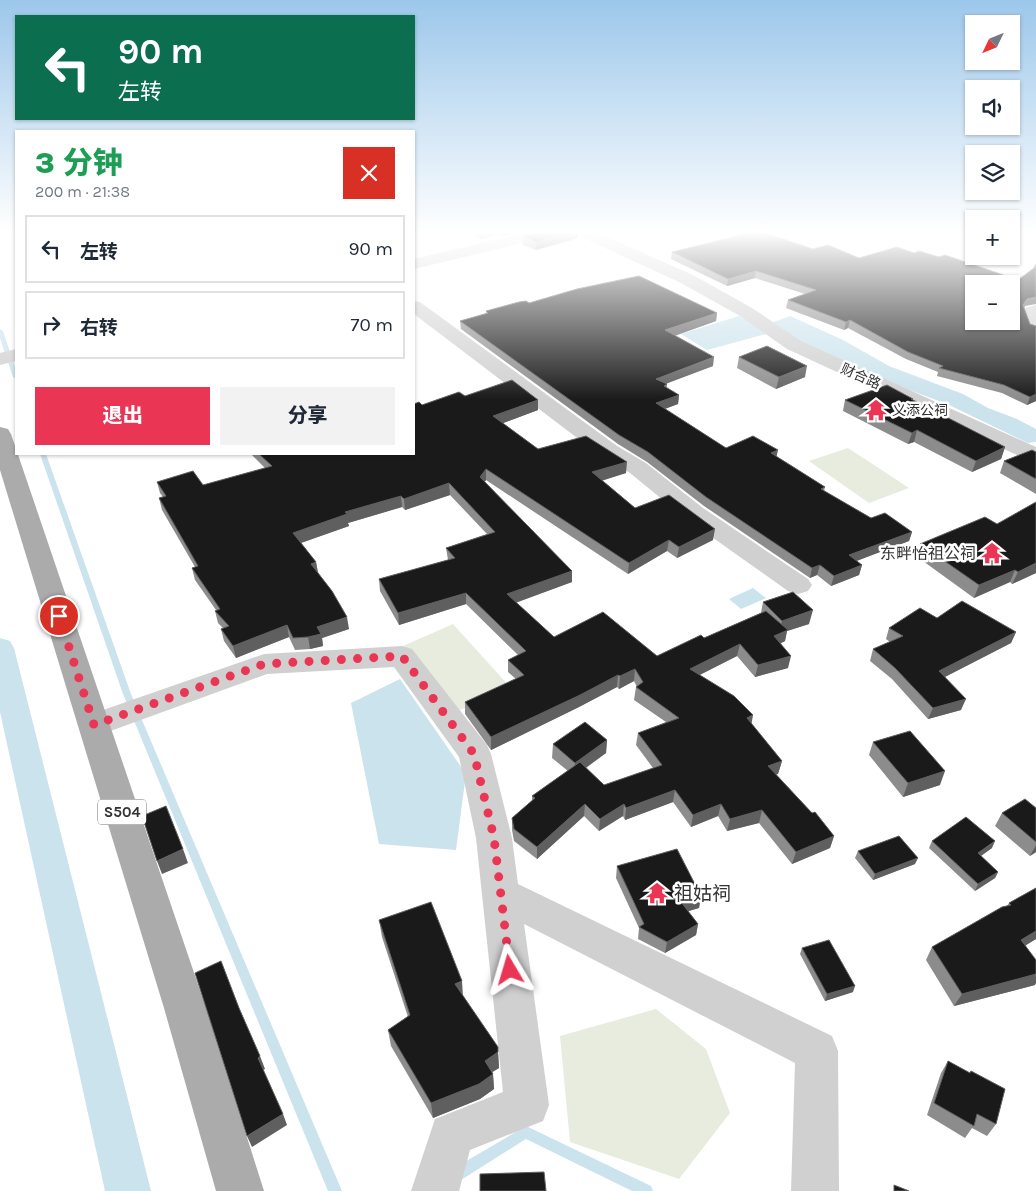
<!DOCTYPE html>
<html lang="zh">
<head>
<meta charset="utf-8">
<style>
	:root { --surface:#fff; --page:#f2f2f3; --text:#1f2937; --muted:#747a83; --line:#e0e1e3; --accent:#ea3554 }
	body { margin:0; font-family:Karla,"Noto Sans SC",sans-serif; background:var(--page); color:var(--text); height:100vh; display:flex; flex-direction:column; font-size:19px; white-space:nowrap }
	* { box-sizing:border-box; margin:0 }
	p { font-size:16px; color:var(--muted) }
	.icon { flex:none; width:28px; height:28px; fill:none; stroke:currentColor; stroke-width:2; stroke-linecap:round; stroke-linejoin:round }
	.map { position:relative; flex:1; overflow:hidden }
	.details { position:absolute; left:15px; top:130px; width:400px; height:325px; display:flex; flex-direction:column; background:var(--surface); border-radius:0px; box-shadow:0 1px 4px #0004 }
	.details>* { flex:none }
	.guide { position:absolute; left:15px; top:15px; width:400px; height:105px; border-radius:0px; box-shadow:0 1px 4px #0004; background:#0b6e4f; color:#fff; overflow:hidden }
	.needle { width:32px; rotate:227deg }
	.buttons { position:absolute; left:965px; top:15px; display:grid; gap:10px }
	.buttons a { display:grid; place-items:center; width:55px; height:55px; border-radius:0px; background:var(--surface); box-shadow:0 1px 4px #0004; font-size:25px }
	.pin { position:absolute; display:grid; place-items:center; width:42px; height:42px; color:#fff; margin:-21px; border:2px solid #fff; border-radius:50%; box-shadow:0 1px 5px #0007 }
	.me { position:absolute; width:55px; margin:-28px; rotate:353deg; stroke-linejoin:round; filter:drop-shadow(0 0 4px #0008) }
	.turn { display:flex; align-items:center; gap:18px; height:105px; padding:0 20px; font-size:22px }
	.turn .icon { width:65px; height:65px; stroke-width:2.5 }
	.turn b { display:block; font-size:35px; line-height:42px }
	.round { display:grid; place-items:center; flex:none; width:52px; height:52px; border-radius:0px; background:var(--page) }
	.headline { display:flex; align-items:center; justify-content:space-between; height:85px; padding:0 20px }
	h1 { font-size:30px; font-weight:800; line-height:38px; color:#1e9e55 }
	.action { display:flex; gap:10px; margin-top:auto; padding:10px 20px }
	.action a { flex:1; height:58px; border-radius:0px; background:var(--accent); color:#fff; font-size:20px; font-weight:800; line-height:58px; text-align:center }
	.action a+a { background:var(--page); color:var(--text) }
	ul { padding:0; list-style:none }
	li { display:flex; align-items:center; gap:15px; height:68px; margin:0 10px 8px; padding:0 10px; border:2px solid var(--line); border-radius:0px }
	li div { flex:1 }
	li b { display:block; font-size:19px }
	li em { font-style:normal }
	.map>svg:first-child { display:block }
	.green { fill:#e7ecde }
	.water { fill:#cbe3ed }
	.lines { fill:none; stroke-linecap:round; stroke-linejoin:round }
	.stream { fill:#cbe3ed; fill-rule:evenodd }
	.canal { fill:#cbe3ed; fill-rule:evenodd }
	.minor { fill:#d0d0d0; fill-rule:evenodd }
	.major { fill:#ababab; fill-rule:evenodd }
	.wall { fill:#8c8c8c }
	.shaded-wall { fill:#5f5f5f }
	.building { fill:#1a1a1a; stroke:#5f5f5f; fill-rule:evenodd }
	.route { stroke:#ea3554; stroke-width:9; stroke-dasharray:0 16.2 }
	.labels { text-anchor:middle; stroke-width:5; stroke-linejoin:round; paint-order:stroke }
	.far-street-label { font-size:14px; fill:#333; stroke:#fff }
	.far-poi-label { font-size:14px; fill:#333; stroke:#fff; text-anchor:start }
	.shield { fill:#fff; stroke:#707070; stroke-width:1 }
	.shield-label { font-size:15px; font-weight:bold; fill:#333 }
	.poi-label { font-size:16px; fill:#333; stroke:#fff; text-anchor:end }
	.near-poi-label { font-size:19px; fill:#333; stroke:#fff; text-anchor:start }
</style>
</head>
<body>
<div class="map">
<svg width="1036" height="1191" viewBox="0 0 1036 1191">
	<rect width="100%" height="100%" fill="#fff"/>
	<path class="green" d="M 848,448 L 909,488 L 869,503 L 809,461 Z
		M 453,624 L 510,687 L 458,711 L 403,646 Z
		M 656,1009 L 706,1049 L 730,1113 L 679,1179 L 570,1142 L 560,1036 Z"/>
	<path class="water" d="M 739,316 L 770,333 L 707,350 L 681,334 Z
		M 790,316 L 843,340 L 889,366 L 963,394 L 988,408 L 1017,419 L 1036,429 L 1036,442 L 1028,443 L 947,404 L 893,384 L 803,345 L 771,323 Z
		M 753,588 L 766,598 L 741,609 L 729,599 Z
		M 400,679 L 466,774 L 456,850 L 379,844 L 351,703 Z"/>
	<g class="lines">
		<path class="stream" d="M 0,329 L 3,331 L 16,370 L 16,379 L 13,377 L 0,338 Z
			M 40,454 L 46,454 L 131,694 L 342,1191 L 328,1191 L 123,694 Z
			M 526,1126 L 651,1186 L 653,1191 L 632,1191 L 526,1139 L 461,1180 L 456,1181 L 451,1180 L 450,1175 L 451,1170 Z"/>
		<path class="canal" d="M 0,638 L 10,641 L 14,648 L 151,1191 L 105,1191 L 0,712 Z"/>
		<path class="minor" d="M 524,233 L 553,233 L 551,236 L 414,269 L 414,259 Z
			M 577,233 L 598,233 L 693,275 L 752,308 L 801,341 L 1036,447 L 1036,462 L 1028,460 L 787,349 L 740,316 L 681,283 L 579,236 Z
			M 414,301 L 420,302 L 617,446 L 646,463 L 703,508 L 808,579 L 812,585 L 808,591 L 798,594 L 788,591 L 685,518 L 630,473 L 601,456 L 414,314 Z
			M 1036,305 L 1036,333 L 1029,331 L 1022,312 L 1025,308 Z
			M 16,349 L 16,361 L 0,365 L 0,353 Z
			M 402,646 L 412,649 L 487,745 L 491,754 L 512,838 L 518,884 L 832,1036 L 838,1051 L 839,1191 L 791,1191 L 795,1063 L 524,924 L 549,1105 L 543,1121 L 470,1150 L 459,1191 L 411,1191 L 435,1119 L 503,1092 L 476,838 L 459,757 L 394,667 L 267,674 L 94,737 L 83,733 L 78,725 L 83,717 L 264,654 Z"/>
		<path class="major" d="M 0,427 L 8,429 L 11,434 L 206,1008 L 264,1191 L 216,1191 L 164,1008 L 0,470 Z"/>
	</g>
	<path class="wall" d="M 468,233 L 514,233 L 503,236 L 499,234 L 481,239 Z
		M 535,233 L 578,233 L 578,238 L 536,250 L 523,245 L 523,236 Z
		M 813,249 L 859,258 L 1025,306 L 1024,308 L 1030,324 L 1036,326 L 1036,401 L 1027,405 L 1002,393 L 937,376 L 938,372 L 906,359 L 848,328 L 844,330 L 786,308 L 788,300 L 805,294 L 755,278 L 727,286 L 671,259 L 672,252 Z
		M 529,303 L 717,313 L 716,321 L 675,336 L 713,366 L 666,383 L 667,384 L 667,388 L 679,395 L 678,404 L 665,409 L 726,448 L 777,457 L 825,487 L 824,491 L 871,518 L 912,532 L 909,541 L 856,561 L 862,565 L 859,575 L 831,586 L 817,575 L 810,578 L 704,506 L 647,462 L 618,444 L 461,329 L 460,321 L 486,314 L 486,311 Z
		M 739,357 L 805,377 L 776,389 L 737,368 Z
		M 465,396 L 538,410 L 503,423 L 538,449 L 626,473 L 602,480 L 635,508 L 713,540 L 677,558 L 667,551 L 628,574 L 486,480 L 485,482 L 572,582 L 516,602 L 554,637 L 657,656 L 704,638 L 761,613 L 763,602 L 809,624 L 787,631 L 785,641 L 781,643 L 788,668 L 755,677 L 737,656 L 699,675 L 751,723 L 782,761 L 778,774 L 776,774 L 812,813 L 834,836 L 830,848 L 792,864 L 759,823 L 727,831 L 718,816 L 691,827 L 673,802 L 625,820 L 623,816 L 599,831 L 584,816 L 537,859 L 514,841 L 512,830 L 512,818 L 532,801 L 532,796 L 568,771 L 552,758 L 553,744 L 607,740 L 606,753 L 586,768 L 604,785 L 653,768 L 636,745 L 638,733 L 666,722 L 634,700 L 636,687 L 637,687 L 634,681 L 619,689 L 617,687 L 579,707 L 491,750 L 465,714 L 465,702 L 516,679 L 508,672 L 508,660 L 518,655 L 466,604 L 399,625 L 380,591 L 379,579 L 448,560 L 446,548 L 487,534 L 450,495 L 405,510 L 402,507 L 348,523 L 349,526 L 301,543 L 316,562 L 318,572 L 349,629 L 322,638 L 323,646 L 310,649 L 295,650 L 289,637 L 236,658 L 224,641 L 221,629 L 223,628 L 218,623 L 215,611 L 216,610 L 195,580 L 192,568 L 195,567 L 162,510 L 159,498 L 163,497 L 160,493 L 157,482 L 203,485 L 265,468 L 251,454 L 414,454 L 422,405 Z
		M 845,400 L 912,400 L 1005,447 L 1001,459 L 972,472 L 914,442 L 908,444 L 843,411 Z
		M 1036,452 L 1036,494 L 1000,473 L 1004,461 Z
		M 920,544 L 1036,573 L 1012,584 L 1010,582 L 974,598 L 916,556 Z
		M 937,618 L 1016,632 L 1011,643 L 945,677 L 961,710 L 928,719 L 892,679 L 870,661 L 873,649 L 890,642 L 886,639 L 889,628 Z
		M 873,742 L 940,785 L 903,797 L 869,755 Z
		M 1036,808 L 1036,852 L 1030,856 L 995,826 L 1002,813 Z
		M 932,841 L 992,848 L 981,856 L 998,872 L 995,878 L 975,891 L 929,848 Z
		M 858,851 L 915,864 L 873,880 L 855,858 Z
		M 617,866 L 701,896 L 699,908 L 688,911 L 698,924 L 696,935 L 665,953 L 638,939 L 639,928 L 616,878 Z
		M 1036,888 L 1036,939 L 1026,945 L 1035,985 L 954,1006 L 926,960 L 932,947 L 1007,906 L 1009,903 Z
		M 379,920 L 463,996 L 498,1052 L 499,1068 L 492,1072 L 493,1074 L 494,1089 L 480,1099 L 433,1118 L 391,1046 L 388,1030 L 408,1017 L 382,937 Z
		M 802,948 L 853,992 L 825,1001 L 800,954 Z
		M 948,1061 L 970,1073 L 971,1071 L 996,1124 L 987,1136 L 972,1128 L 965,1138 L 927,1115 L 941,1073 Z"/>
	<path class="shaded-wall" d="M 481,233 L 499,233 L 499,234 L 481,239 Z
		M 503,233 L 514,233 L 503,236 Z
		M 565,233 L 578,233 L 578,238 L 536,250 L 536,242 Z
		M 756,271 L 755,278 L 727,286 L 728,279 Z
		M 1036,297 L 1036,304 L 1025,306 L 1020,313 L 1023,305 L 1027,299 Z
		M 717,313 L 716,321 L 665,339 L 665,330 Z
		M 850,320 L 848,328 L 844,330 L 846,322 Z
		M 714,357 L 713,366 L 655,388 L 656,379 Z
		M 807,366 L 805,377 L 776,389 L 779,377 Z
		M 1036,394 L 1036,401 L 1027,405 L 1030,397 Z
		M 679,395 L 678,404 L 656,412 L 656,403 Z
		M 538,400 L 538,410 L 493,427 L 493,416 Z
		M 917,430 L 914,442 L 908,444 L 912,433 Z
		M 1005,447 L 1001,459 L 972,472 L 976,461 Z
		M 778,450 L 776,459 L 771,453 Z
		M 627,462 L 626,473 L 592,484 L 592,472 Z
		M 486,469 L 486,480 L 480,488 L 480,477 Z
		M 449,483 L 450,495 L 405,510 L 404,499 Z
		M 401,496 L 402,507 L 348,523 L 349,526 L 295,545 L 293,533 L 345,512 Z
		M 715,529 L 713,540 L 677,558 L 679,547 Z
		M 912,532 L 909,541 L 846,565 L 849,555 Z
		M 669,540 L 667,551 L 628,574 L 629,563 Z
		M 316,562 L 318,574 L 311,564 Z
		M 1036,563 L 1036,573 L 1012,584 L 1018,572 Z
		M 820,565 L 817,575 L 810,578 L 812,568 Z
		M 862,565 L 859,575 L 831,586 L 834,576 Z
		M 1015,570 L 1010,582 L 974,598 L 979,585 Z
		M 572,571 L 572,582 L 507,606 L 507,594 Z
		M 466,593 L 466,604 L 399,625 L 398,613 Z
		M 813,610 L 809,624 L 787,631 L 785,641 L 771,648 L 774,636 L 779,633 L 782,621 Z
		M 347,617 L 349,629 L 322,638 L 323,646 L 310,649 L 308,637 L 317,627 Z
		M 287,625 L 289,637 L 236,658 L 233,646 Z
		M 1016,632 L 1011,643 L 935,682 L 939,671 Z
		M 740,644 L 737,656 L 688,681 L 690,669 Z
		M 791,656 L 788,668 L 755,677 L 758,665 Z
		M 635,669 L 634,681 L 619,689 L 620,676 Z
		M 618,675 L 617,687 L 579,707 L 491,750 L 491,737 Z
		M 966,699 L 961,710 L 928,719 L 933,708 Z
		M 753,715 L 751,727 L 747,718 Z
		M 607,740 L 606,753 L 574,776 L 575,763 Z
		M 782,761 L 778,774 L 765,778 L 768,766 Z
		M 945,771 L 940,785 L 903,797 L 908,783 Z
		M 675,790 L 673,802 L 625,820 L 626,808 Z
		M 585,804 L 584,816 L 537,859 L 537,847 Z
		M 624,804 L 623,816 L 599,831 L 600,819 Z
		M 721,804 L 718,816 L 691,827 L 693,815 Z
		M 762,810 L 759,823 L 727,831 L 730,819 Z
		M 834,836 L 830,848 L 792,864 L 796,852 Z
		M 995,841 L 992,848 L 975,860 L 978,853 Z
		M 1036,845 L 1036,852 L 1030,856 Z
		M 183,849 L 188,863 L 162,874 L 157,861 Z
		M 918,858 L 915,864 L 873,880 L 875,874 Z
		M 998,872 L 995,878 L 975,891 L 978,884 Z
		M 701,896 L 699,908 L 679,914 L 681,902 Z
		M 698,924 L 696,935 L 665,953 L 667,942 Z
		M 1036,931 L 1036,939 L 1013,953 L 1021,940 Z
		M 1036,974 L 1036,983 L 1035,985 L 954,1006 L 962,994 Z
		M 462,981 L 463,997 L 455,984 Z
		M 855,986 L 853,992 L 825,1001 L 827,994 Z
		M 498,1052 L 499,1068 L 486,1076 L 485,1061 Z
		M 260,1056 L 265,1069 L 263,1070 L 258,1058 Z
		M 493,1074 L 494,1089 L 480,1099 L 433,1118 L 431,1103 Z
		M 283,1114 L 287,1125 L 252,1147 L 247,1136 Z"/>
	<path class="building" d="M 535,233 L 565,233 L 536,242 L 523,236 Z
		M 744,233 L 765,233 L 813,249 L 828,245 L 859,258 L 897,247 L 914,253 L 919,251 L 939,257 L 945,255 L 1018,280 L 1034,268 L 1036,264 L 1036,297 L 1027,299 L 1023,305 L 1030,324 L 1036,326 L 1036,394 L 1030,397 L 1004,385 L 939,368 L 943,366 L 908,352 L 850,320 L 846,322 L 788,300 L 816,290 L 756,271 L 728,279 L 672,252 L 733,237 ZM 974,284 L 1011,284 L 1011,321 L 974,321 Z
		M 639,276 L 717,313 L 665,330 L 714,357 L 656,379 L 667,384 L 664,386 L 679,395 L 656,403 L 726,448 L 753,436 L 778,450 L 771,453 L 825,487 L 821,489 L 871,518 L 885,513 L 912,532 L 849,555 L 862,565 L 834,576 L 820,565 L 812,568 L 706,497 L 648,452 L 619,435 L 460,321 L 488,313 L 486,311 L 519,302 L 526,301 L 529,303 L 577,289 Z
		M 767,346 L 807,366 L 779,377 L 739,357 Z
		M 512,380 L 538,400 L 493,416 L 538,449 L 586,436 L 627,462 L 592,472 L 635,508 L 669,495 L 715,529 L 679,547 L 669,540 L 629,563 L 486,469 L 480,477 L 572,571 L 507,594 L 554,637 L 603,612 L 657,656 L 701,635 L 704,638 L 766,611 L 788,630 L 774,636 L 791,656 L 758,665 L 740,644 L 690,669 L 734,696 L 753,715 L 747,718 L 782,761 L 768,766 L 812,813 L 815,812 L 834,836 L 796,852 L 762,810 L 730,819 L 721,804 L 693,815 L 675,790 L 626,808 L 624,804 L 600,819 L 585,804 L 537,847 L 514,829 L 512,818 L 535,798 L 532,796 L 580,762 L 604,785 L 662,765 L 638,733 L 679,718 L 636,687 L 643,682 L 635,669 L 620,676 L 618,675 L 580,695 L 491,737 L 465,702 L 524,675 L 508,660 L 526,651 L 466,593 L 398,613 L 379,579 L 455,558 L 446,548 L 495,532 L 449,483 L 404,499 L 401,496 L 345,512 L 347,514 L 293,533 L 316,562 L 311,564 L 332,591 L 347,617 L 317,627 L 321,634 L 308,637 L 293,638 L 287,625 L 233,646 L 221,629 L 229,626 L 215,611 L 220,609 L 192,568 L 198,566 L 159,498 L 166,496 L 157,482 L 193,471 L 203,485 L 272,466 L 259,454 L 414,454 L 414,404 L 419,402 L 422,405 L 459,392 L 465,396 Z
		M 887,385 L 913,399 L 911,399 L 1005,447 L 976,461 L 917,430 L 912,433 L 845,400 Z
		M 1032,450 L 1036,452 L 1036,479 L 1004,461 Z
		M 1036,502 L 1036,563 L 1018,572 L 1015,570 L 979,585 L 920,544 L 985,517 L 997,524 Z
		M 793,592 L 813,610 L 782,621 L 763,602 Z
		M 962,601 L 1016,632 L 939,671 L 966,699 L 933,708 L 895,668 L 873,649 L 903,636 L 889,628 L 920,608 L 937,618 Z
		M 585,722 L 607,740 L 575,763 L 553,744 Z
		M 910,731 L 945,771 L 908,783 L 873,742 Z
		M 1025,799 L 1036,808 L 1036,842 L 1002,813 Z
		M 166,806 L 183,849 L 157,861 L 142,816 Z
		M 966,817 L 995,841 L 978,853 L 998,872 L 978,884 L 932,841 Z
		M 899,836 L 918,858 L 875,874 L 858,851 Z
		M 677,849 L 701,896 L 681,902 L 698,924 L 667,942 L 639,927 L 644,924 L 617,866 Z
		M 1036,888 L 1036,931 L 1021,940 L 1036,960 L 1036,974 L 962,994 L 932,947 L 1002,907 L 1011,905 L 1009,903 Z
		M 431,902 L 462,981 L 455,984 L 498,1047 L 498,1052 L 485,1061 L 493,1074 L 479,1084 L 431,1103 L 388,1030 L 410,1015 L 379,920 Z
		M 829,940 L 855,986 L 827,994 L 802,948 Z
		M 221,961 L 239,1008 L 260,1056 L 258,1058 L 283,1114 L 247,1136 L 195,973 Z
		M 948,1061 L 970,1073 L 971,1071 L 1005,1089 L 996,1124 L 977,1114 L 974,1126 L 934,1103 Z
		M 544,1172 L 546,1191 L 480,1191 L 480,1174 Z
		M 894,1185 L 909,1191 L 894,1191 Z"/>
	<linearGradient id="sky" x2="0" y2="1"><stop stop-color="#9cc7ea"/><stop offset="0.58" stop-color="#fff"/><stop offset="1" stop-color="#fff" stop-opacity="0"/></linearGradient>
	<rect width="1036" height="400" fill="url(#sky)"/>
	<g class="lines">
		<path class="route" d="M 59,616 L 94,725 L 264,664 L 402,656 L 474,754 L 494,838 L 510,970"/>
	</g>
	<defs>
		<g id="temple-bare" transform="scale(1.725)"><path d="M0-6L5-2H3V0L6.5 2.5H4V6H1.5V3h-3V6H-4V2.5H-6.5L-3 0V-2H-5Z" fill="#ea3554" stroke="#fff" stroke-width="2.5" paint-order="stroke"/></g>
	</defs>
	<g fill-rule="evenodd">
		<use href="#temple-bare" x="876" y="410"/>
		<use href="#temple-bare" x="992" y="553"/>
		<use href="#temple-bare" x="657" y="893"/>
	</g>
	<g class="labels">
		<g class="far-street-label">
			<text transform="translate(861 376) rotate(24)" y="5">财合路</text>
		</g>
		<g class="far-poi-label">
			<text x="892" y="415">义添公祠</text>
		</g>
		<rect class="shield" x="98" y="799.5" width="48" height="25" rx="4"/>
		<g class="shield-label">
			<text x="122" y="817">S504</text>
		</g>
		<g class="poi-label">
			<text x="976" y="559">东畔怡祖公祠</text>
		</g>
		<g class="near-poi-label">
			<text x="674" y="900">祖姑祠</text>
		</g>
	</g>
</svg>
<div class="buttons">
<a><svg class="needle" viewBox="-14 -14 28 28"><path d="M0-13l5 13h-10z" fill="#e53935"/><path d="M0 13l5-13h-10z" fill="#747a83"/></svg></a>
<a><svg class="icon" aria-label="sound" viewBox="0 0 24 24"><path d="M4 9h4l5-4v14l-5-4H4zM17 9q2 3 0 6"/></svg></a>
<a><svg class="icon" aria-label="layers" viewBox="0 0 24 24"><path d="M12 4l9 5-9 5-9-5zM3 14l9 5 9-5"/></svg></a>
<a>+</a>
<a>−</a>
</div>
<div class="pin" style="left:59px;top:616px;background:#d93025"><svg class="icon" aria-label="arrive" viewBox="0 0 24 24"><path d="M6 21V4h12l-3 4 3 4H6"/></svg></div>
<svg class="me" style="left:510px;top:970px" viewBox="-20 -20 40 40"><path d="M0-17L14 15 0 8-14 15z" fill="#ea3554" stroke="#fff" stroke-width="4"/></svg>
<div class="guide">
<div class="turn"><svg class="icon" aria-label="left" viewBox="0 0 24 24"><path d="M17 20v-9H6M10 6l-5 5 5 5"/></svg><div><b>90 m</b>左转</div></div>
</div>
<section class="details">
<div class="headline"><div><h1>3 分钟</h1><p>200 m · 21:38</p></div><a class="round" style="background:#d93025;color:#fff"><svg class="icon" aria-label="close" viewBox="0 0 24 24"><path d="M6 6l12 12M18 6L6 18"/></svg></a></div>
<ul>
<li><svg class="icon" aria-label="left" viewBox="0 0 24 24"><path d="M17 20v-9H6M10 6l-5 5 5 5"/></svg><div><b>左转</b></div><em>90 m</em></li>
<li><svg class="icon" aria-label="right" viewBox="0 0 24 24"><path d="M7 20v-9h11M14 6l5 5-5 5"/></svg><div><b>右转</b></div><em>70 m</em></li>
</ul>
<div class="action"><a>退出</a><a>分享</a></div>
</section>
</div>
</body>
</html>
